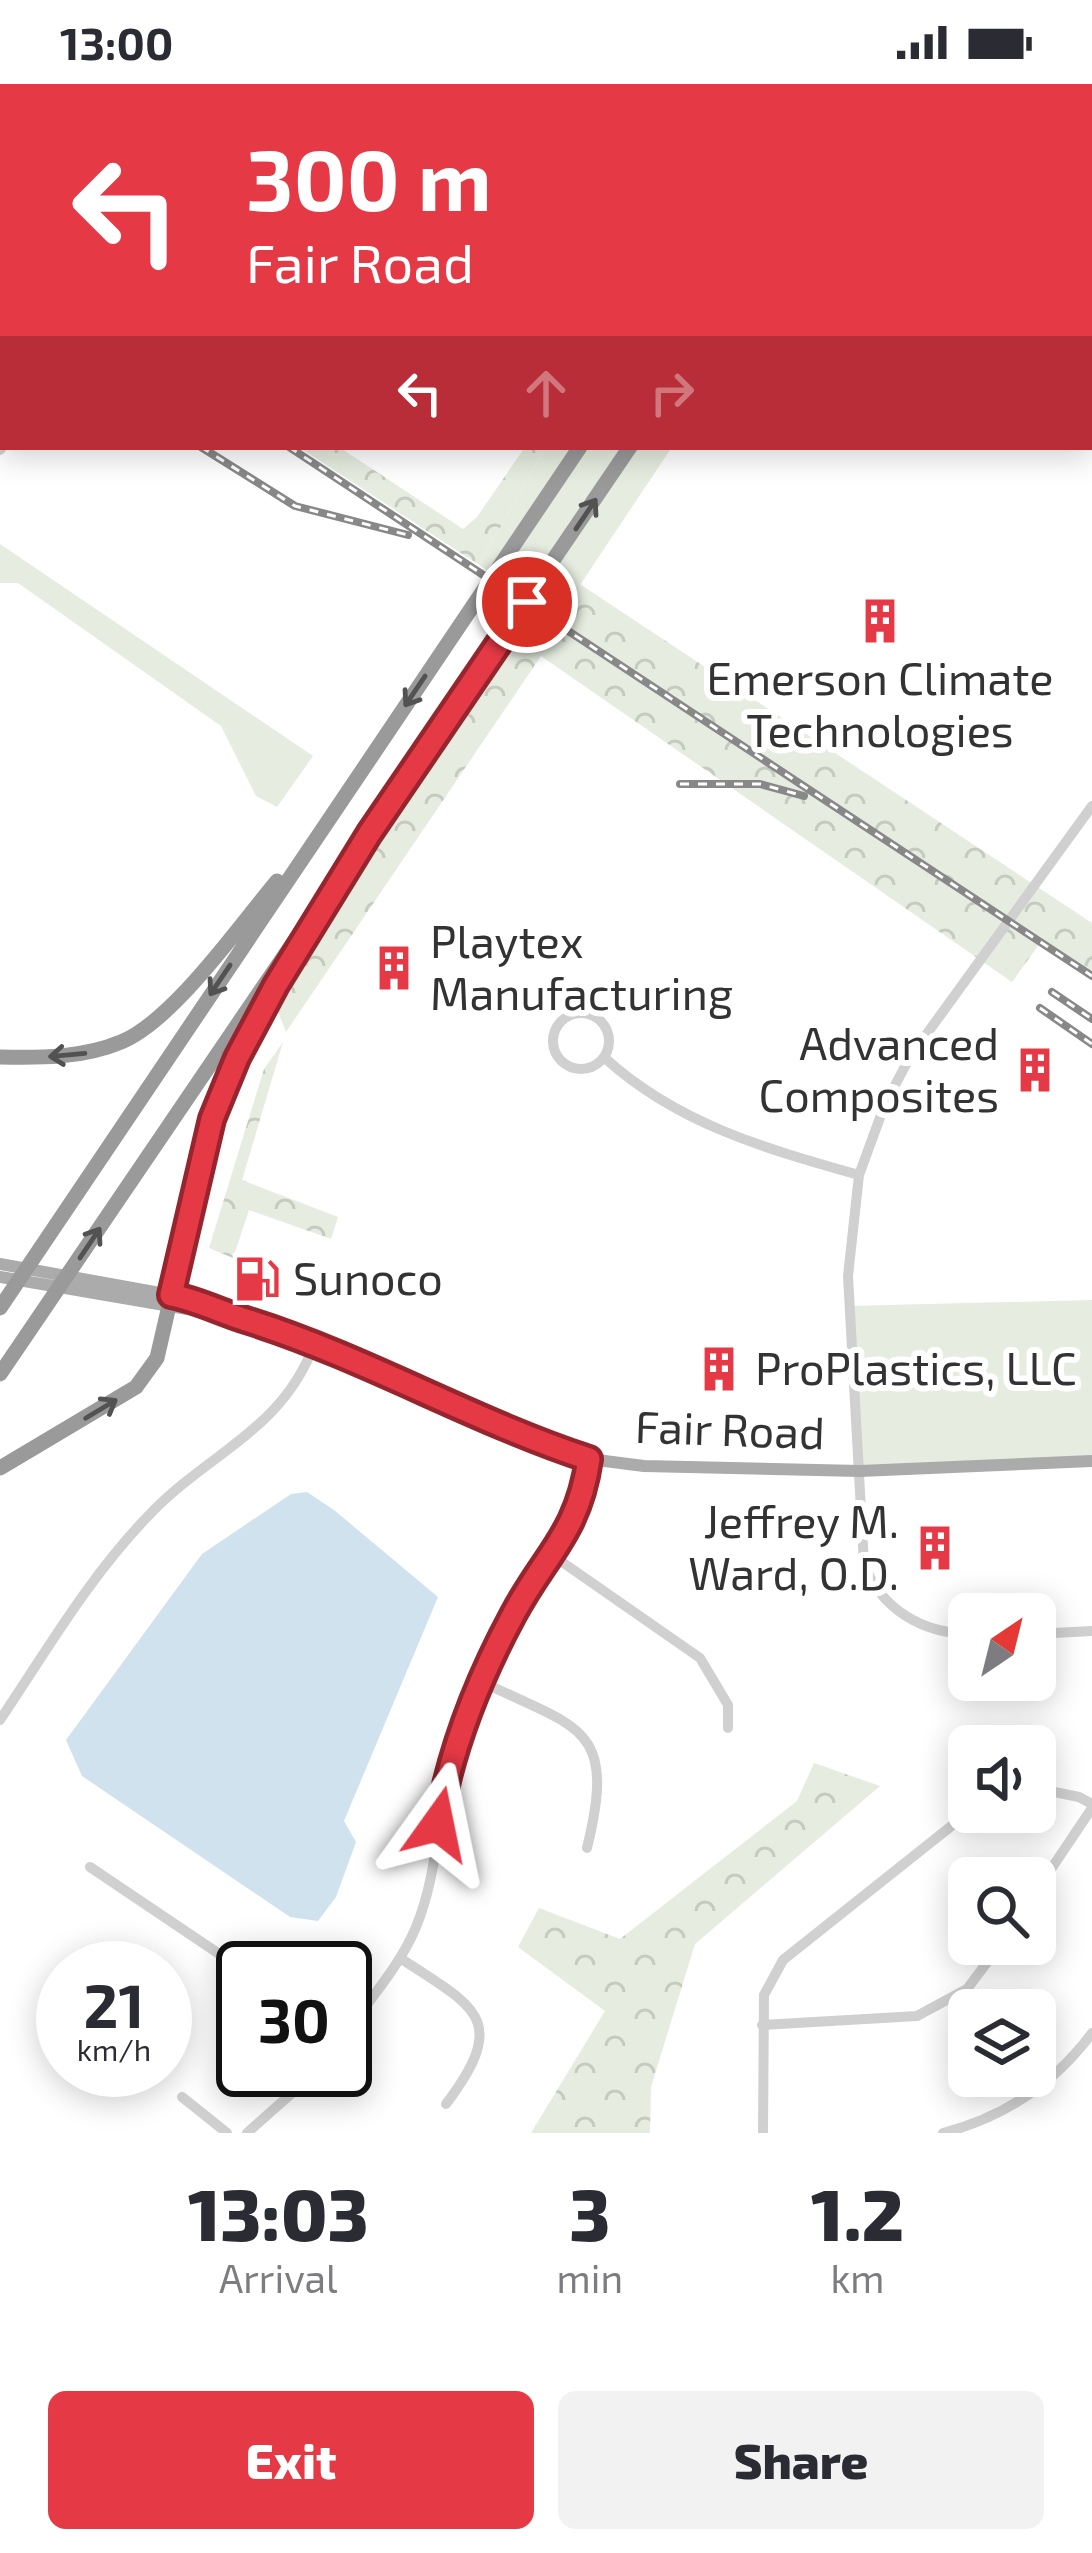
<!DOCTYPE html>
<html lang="en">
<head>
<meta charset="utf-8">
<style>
	:root { --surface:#fff; --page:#f2f2f3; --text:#2b2b33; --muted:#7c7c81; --accent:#e63946 }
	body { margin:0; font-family:"Exo 2",sans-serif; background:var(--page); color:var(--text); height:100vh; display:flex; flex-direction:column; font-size:45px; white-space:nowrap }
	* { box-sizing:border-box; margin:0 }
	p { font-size:39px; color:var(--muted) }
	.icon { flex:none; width:66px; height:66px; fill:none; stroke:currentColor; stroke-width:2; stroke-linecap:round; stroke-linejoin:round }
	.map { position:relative; height:2049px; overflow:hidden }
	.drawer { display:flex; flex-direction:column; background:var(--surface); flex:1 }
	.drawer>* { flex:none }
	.hud { position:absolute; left:0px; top:0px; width:1092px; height:366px; box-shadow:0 6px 30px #0003; background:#e63946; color:#fff; overflow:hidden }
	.needle { width:78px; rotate:35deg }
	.controls { position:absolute; left:948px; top:1509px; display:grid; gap:24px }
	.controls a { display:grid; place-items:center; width:108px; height:108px; border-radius:18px; background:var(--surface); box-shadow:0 6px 30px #0003; font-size:60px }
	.speed { position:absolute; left:36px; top:1857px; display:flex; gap:24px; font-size:60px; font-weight:700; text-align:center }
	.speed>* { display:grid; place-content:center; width:156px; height:156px; border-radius:50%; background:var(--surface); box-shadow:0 6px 30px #0003; line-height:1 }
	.speed small { font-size:30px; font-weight:400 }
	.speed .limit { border:6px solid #111; border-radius:18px; background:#fff; color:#111 }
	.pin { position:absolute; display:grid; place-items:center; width:102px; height:102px; color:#fff; margin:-51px; border:6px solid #fff; border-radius:50%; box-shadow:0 3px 12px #0007 }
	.me { position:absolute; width:132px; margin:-66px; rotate:12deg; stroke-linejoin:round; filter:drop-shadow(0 0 9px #0008) }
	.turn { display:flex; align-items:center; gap:42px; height:252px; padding:0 48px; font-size:54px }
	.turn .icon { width:156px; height:156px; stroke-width:2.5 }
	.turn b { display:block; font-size:84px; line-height:102px }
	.lanes { display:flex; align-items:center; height:114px; padding:0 48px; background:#0003; justify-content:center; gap:60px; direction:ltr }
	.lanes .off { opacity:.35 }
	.eta { display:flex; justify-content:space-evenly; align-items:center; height:204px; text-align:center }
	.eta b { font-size:72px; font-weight:800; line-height:84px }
	.cta { display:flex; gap:24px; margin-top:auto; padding:24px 48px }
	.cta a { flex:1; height:138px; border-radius:18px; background:var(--accent); color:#fff; font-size:48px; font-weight:800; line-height:138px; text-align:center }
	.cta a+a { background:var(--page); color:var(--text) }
	.status { display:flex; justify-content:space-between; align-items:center; height:84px; padding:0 60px; background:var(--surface); direction:ltr }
	.status svg { height:33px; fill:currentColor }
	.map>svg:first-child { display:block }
	.grass { fill:#e6ecdf }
	.forest { fill:url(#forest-crowns) }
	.water { fill:#cfe2ee }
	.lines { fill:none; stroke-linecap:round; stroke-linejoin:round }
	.minor { stroke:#d0d0d0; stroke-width:10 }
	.major { stroke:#ababab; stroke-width:12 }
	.highway { stroke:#9a9a9a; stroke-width:15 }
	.rail-casing { stroke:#888; stroke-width:8 }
	.rail { stroke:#fff; stroke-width:3; stroke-dasharray:9; stroke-linecap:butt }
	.oneway { stroke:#525252 }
	.route-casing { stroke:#96252e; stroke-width:30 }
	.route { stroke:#e63946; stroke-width:21 }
	.labels { text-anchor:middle; stroke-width:12; stroke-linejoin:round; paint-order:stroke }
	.poi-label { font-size:45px; fill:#333; stroke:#fff; text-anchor:start }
	.street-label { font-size:45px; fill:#333; stroke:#fff }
</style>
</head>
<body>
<div class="status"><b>13:00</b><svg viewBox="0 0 49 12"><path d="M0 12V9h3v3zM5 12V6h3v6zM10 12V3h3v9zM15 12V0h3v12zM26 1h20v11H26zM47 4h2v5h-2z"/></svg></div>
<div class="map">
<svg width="1092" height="2049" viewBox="0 0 1092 2049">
	<defs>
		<pattern id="forest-crowns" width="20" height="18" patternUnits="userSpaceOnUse" patternTransform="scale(3)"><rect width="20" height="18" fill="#e6ecdf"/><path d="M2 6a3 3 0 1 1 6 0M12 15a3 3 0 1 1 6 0" fill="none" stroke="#c6cbc0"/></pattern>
	</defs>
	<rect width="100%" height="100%" fill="#fff"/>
	<path class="grass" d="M 546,363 L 672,363 L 580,501 L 557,485 L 535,519 L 479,481 Z
		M 0,460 L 313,672 L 277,723 L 256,712 L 221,642 L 18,499 L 0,499 Z
		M 1092,1216 L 1092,1377 L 860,1387 L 849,1222 Z"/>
	<path class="forest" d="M 299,363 L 339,363 L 463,445 L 477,433 L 525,363 L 546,363 L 479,481 Z
		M 557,485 L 1092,839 L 1092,892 L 1040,859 L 1012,898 L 541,572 L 286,948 L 275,920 Z
		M 283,958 L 242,1096 L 338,1133 L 331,1155 L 249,1126 L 233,1174 L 209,1164 L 264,985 Z
		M 814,1679 L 880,1702 L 695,1860 L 651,2003 L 650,2049 L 531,2049 L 605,1927 L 518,1863 L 539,1824 L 620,1855 L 797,1717 Z"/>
	<path class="water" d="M 307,1408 L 334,1426 L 438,1513 L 344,1737 L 356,1758 L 336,1813 L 318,1837 L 290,1833 L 82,1692 L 66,1656 L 202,1470 L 291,1410 Z"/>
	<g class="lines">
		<path class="minor" d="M 220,0 L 225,3
			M 247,3 L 249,0
			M 0,366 L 3,362
			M553 957a28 28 0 1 1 56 0a28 28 0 1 1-56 0Z
			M 605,974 C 677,1040 767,1065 859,1091
			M 552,1471 L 700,1574 L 728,1621 L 728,1644
			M 969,1550 C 922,1549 881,1525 864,1480 L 848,1192 L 859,1091 L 885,1020 L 910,973 L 1092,722
			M 1035,1550 L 1092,1547
			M 482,1598 C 580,1645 617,1642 587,1764
			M 0,1636 C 47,1566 91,1490 151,1429 C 210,1368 282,1346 314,1261
			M 1035,1704 L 1079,1713 L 1092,1720
			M 90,1783 L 243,1886
			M 1035,1809 L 1092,1724
			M 400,1874 C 474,1923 511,1934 446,2020
			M 762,1941 L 917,1932 L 967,1905 L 1001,1860
			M 345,1950 C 369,1916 400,1882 416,1843 C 442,1781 436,1709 461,1646 C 476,1607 493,1565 514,1529 C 547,1468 579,1449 589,1375
			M 182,2013 L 227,2049
			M 247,2049 L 318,1986
			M 763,2049 L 764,1911 L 783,1876 L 969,1728
			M 943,2049 C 1005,2033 1054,2000 1092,1949"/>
		<path class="major" d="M 0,1180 L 193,1215 L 292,1251 L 524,1353 L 589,1375 L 644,1382 L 860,1387 L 1092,1377
			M 0,1193 L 211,1229"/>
		<path class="highway" d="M 842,3 L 844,0
			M 889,3 L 892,0
			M 0,973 C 40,974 83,974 121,958 C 173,937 240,841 277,797
			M 0,1224 L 580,363
			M 0,1290 L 630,363
			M 0,1384 L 136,1303 L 157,1274 L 212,1035 L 237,975 L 274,904"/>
		<g class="rail-casing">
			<path id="rail" d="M 0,173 L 3,175
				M 201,363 L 295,422 L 408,451
				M 289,363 L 1092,892
				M 680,700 L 760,700 L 804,712
				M 1052,908 L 1092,935
				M 1040,924 L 1092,960"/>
		</g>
		<use href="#rail" class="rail"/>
	</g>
	<defs><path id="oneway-shaft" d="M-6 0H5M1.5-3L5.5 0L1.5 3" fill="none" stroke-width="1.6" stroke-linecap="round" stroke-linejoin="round" transform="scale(3)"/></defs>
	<g class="oneway">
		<use href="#oneway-shaft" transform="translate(586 430) rotate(-56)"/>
		<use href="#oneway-shaft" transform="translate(415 607) rotate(124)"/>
		<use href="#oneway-shaft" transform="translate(220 896) rotate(124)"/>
		<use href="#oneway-shaft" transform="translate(67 971) rotate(175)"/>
		<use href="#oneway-shaft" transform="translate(90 1159) rotate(-56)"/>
		<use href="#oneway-shaft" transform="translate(101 1325) rotate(-31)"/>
	</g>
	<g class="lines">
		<g class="route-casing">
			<path id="route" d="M 438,1740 C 450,1667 478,1596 513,1531 C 546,1469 578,1450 589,1375 C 473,1337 366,1274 249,1237 C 222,1229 198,1216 171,1211 L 212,1035 L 237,974 L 276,901 L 369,750 L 527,518"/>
		</g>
		<use href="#route" class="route"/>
	</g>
	<defs>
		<g id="building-bare" transform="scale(3.6)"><path d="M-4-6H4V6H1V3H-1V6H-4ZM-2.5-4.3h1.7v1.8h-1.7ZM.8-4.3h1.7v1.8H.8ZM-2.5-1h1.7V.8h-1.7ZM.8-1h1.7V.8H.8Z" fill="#e63946" stroke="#fff" stroke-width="2.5" paint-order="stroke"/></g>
		<g id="fuel-bare" transform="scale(3.6)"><path d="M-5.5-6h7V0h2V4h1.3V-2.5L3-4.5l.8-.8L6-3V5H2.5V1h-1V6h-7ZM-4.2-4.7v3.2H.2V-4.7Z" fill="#e63946" stroke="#fff" stroke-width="2.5" paint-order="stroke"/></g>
	</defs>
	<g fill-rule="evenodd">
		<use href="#building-bare" x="880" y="537"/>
		<use href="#building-bare" x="394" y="884"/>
		<use href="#building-bare" x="1035" y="986"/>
		<use href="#fuel-bare" x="257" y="1195"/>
		<use href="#building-bare" x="719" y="1285"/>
		<use href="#building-bare" x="935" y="1464"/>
	</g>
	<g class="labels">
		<g class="poi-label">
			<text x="880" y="611" text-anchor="middle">Emerson Climate<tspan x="880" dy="52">Technologies</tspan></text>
			<text x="430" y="874">Playtex<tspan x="430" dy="52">Manufacturing</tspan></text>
			<text x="999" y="976" text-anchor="end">Advanced<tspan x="999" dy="52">Composites</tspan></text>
			<text x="293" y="1211">Sunoco</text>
			<text x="755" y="1301">ProPlastics, LLC</text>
			<text x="899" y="1454" text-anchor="end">Jeffrey M.<tspan x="899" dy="52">Ward, O.D.</tspan></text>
		</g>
		<g class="street-label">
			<text transform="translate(730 1346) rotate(2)" y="16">Fair Road</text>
		</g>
	</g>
</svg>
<div class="controls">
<a><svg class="needle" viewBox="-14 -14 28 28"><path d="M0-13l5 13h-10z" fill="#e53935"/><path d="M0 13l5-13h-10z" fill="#7c7c81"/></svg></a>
<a><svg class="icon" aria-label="sound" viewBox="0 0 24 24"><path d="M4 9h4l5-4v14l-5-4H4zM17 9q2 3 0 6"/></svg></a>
<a><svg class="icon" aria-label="search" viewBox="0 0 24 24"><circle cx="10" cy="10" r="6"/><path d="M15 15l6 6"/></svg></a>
<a><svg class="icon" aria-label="layers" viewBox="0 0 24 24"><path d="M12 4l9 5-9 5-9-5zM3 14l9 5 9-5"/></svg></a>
</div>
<div class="speed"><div>21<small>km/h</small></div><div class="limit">30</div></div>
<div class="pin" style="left:527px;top:518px;background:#d93025"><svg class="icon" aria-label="arrive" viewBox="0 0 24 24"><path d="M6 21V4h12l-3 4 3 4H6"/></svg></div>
<svg class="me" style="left:438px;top:1740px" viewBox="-20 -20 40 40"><path d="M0-17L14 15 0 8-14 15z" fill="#e63946" stroke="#fff" stroke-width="4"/></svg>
<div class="hud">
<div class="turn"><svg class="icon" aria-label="left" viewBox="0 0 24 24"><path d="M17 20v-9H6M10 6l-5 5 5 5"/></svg><div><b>300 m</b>Fair Road</div></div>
<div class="lanes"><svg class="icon" aria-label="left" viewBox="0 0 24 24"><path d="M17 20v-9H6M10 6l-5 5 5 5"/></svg><svg class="icon off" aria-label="ahead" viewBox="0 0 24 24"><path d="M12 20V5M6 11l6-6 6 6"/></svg><svg class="icon off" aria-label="right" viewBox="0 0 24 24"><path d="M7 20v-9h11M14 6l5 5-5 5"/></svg></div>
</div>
</div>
<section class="drawer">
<div class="eta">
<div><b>13:03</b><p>Arrival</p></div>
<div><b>3</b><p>min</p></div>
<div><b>1.2</b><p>km</p></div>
</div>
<div class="cta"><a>Exit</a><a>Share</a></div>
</section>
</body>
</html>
